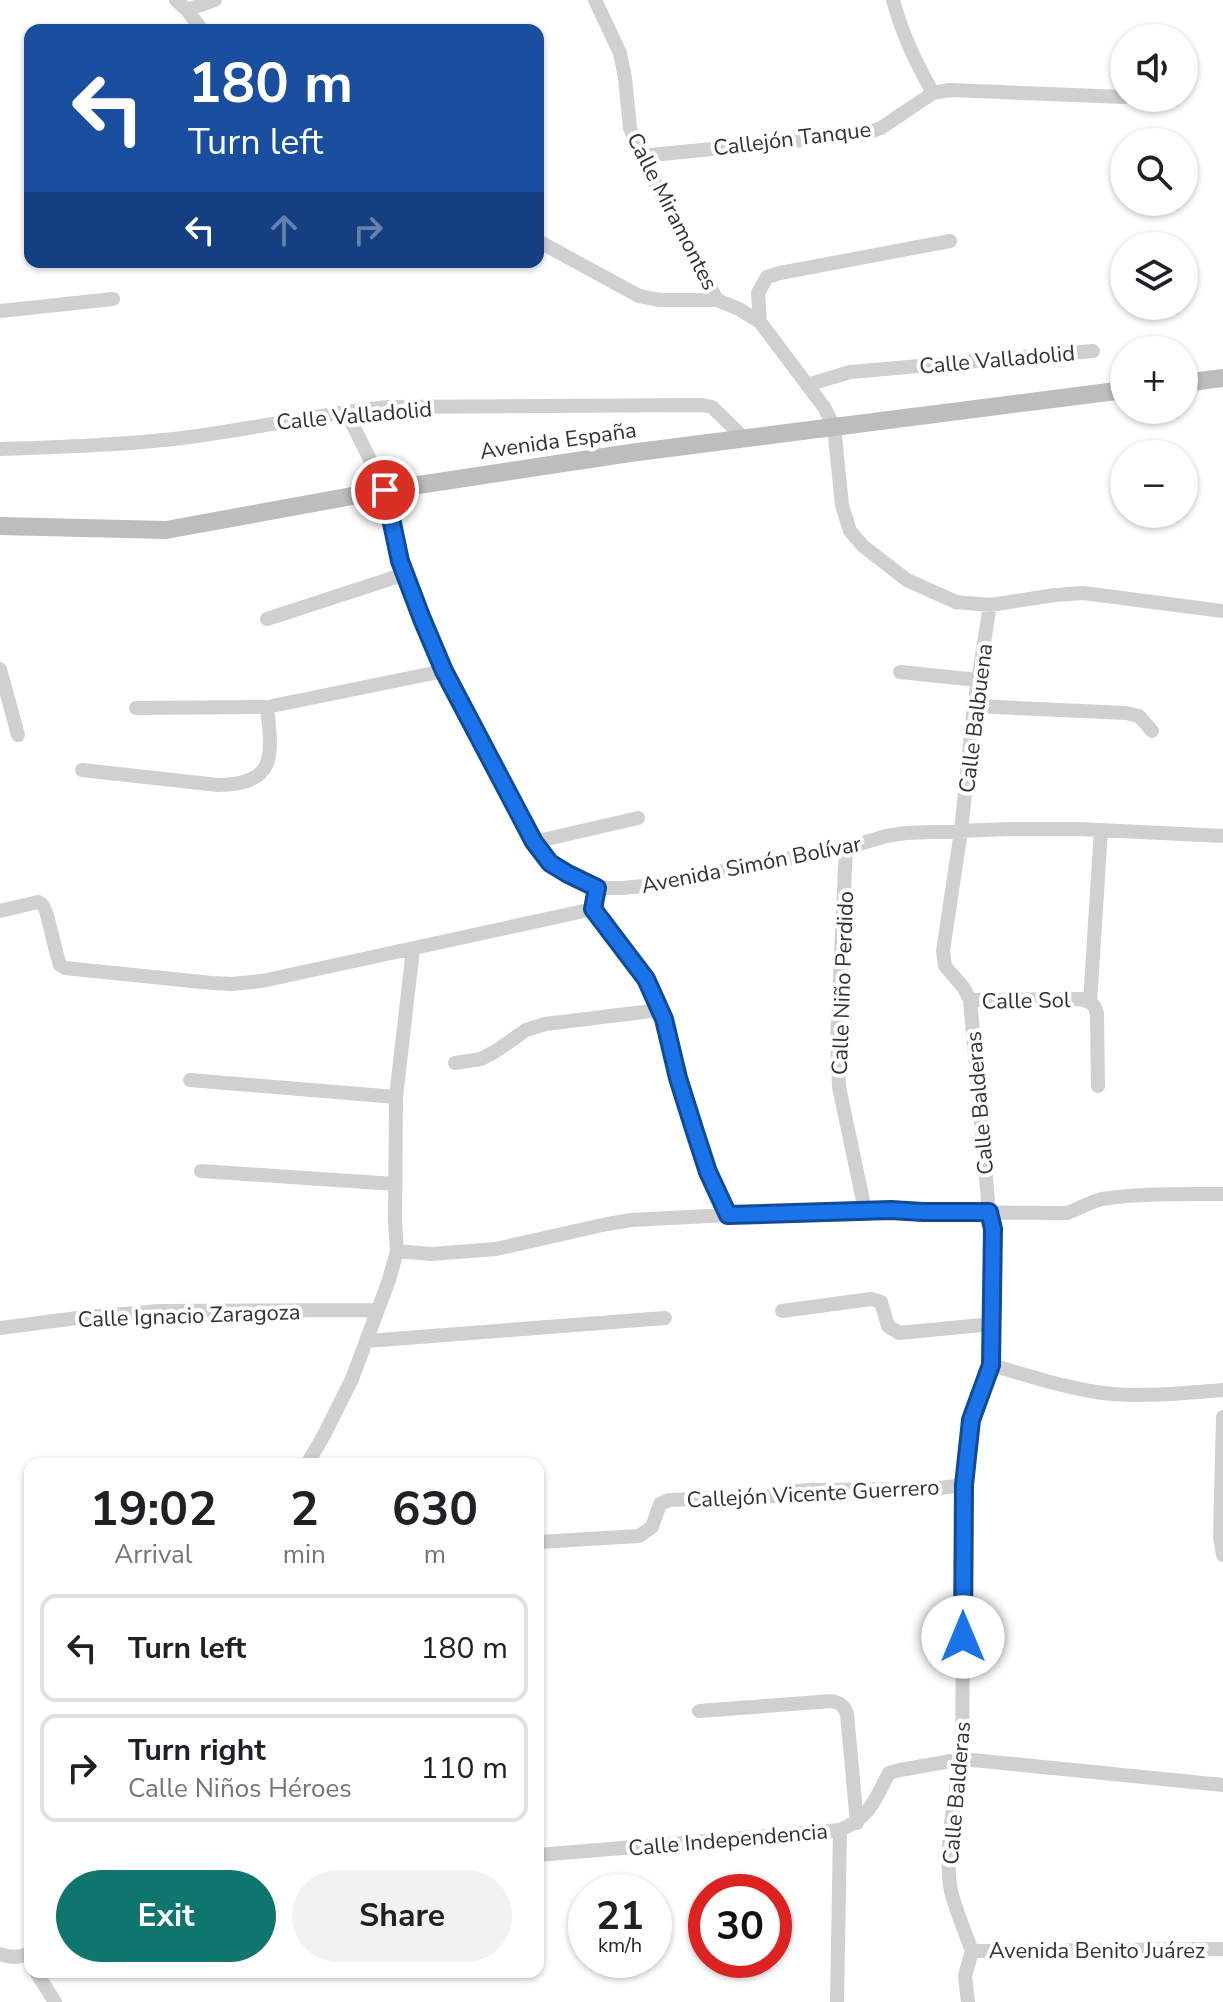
<!DOCTYPE html>
<html lang="en">
<head>
<meta charset="utf-8">
<style>
	:root { --surface:#fff; --page:#f2f2f2; --text:#202124; --muted:#757577; --line:#e0e0e0; --accent:#0f766e }
	body { margin:0; font-family:"Nunito Sans",sans-serif; background:var(--page); color:var(--text); height:100vh; display:flex; flex-direction:column; font-size:30px; white-space:nowrap }
	* { box-sizing:border-box; margin:0 }
	p { font-size:26px; color:var(--muted) }
	.icon { flex:none; width:44px; height:44px; fill:none; stroke:currentColor; stroke-width:2; stroke-linecap:round; stroke-linejoin:round }
	.map { position:relative; flex:1; overflow:hidden }
	.drawer { position:absolute; left:24px; top:1458px; width:520px; height:520px; display:flex; flex-direction:column; background:var(--surface); border-radius:16px; box-shadow:0 2px 6px #0004 }
	.drawer>* { flex:none }
	.banner { position:absolute; left:24px; top:24px; width:520px; height:244px; border-radius:16px; box-shadow:0 2px 6px #0004; background:#1a4fa0; color:#fff; overflow:hidden }
	.fabs { position:absolute; left:1110px; top:24px; display:grid; gap:16px }
	.fabs a { display:grid; place-items:center; width:88px; height:88px; border-radius:50%; background:var(--surface); box-shadow:0 2px 6px #0004; font-size:40px }
	.speed { position:absolute; left:568px; top:1874px; display:flex; gap:16px; font-size:40px; font-weight:700; text-align:center }
	.speed>* { display:grid; place-content:center; width:104px; height:104px; border-radius:50%; background:var(--surface); box-shadow:0 2px 6px #0004; line-height:1 }
	.speed small { font-size:20px; font-weight:400 }
	.speed .limit { border:12px solid #d22; background:#fff; color:#111 }
	.pin { position:absolute; display:grid; place-items:center; width:68px; height:68px; color:#fff; margin:-34px; border:4px solid #fff; border-radius:50%; box-shadow:0 2px 8px #0007 }
	.me { position:absolute; width:88px; margin:-44px; rotate:0deg; stroke-linejoin:round; filter:drop-shadow(0 0 6px #0008) }
	.turn { display:flex; align-items:center; gap:28px; height:168px; padding:0 32px; font-size:36px }
	.turn .icon { width:104px; height:104px; stroke-width:2.5 }
	.turn b { display:block; font-size:56px; line-height:68px }
	.lanes { display:flex; align-items:center; height:76px; padding:0 32px; background:#0003; justify-content:center; gap:40px; direction:ltr }
	.lanes .off { opacity:.35 }
	.eta { display:flex; justify-content:space-evenly; align-items:center; height:136px; text-align:center }
	.eta b { font-size:48px; font-weight:700; line-height:56px }
	.action { display:flex; gap:16px; margin-top:auto; padding:16px 32px }
	.action a { flex:1; height:92px; border-radius:48px; background:var(--accent); color:#fff; font-size:32px; font-weight:700; line-height:92px; text-align:center }
	.action a+a { background:var(--page); color:var(--text) }
	ul { padding:0; list-style:none }
	li { display:flex; align-items:center; gap:24px; height:108px; margin:0 16px 12px; padding:0 16px; border:4px solid var(--line); border-radius:16px }
	li div { flex:1 }
	li b { display:block; font-size:30px }
	li em { font-style:normal }
	.map>svg:first-child { display:block }
	.lines { fill:none; stroke-linecap:round; stroke-linejoin:round }
	.street { stroke:#d0d0d0; stroke-width:14 }
	.secondary { stroke:#bdbdbd; stroke-width:18 }
	.route-casing { stroke:#114b97; stroke-width:20 }
	.route { stroke:#1a73e8; stroke-width:14 }
	.labels { text-anchor:middle; stroke-width:8; stroke-linejoin:round; paint-order:stroke }
	.street-label { font-size:22px; fill:#333; stroke:#fff }
</style>
</head>
<body>
<div class="map">
<svg width="1223" height="2002" viewBox="0 0 1223 2002">
	<rect width="100%" height="100%" fill="#fff"/>
	<g class="lines">
		<path class="street" d="M 176,0 L 187,10 L 202,30
			M 595,0 L 620,53 L 625,78 L 630,128 L 641,156 L 717,300 L 739,309 L 760,322 L 824,407 L 834,427 L 842,505 L 850,531 L 863,546 L 907,580 L 956,602 L 990,605 L 1055,595 L 1083,593 L 1223,611
			M 893,0 C 903,36 915,61 933,93
			M 187,10 L 215,0
			M 641,156 L 864,134 L 881,128 L 933,93 L 950,90 L 1124,97
			M 538,241 L 639,296 L 660,300 L 717,300
			M 0,311 L 113,299
			M 760,322 L 758,293 L 767,277 L 780,273 L 950,241
			M 807,385 L 850,372 L 1093,351
			M 346,411 L 385,490 L 400,561 L 422,619 L 444,671 L 534,842 L 550,863 L 568,874 L 597,888 L 622,888 L 644,886 L 846,848 L 886,836 L 906,833 L 1010,829 L 1079,829 L 1223,836
			M 0,449 C 61,447 122,445 183,438 C 251,429 319,414 388,407 L 703,405 L 712,407 L 745,439
			M 267,619 L 405,574
			M 0,669 L 18,735
			M 900,672 L 978,680
			M 974,706 L 1126,713 L 1139,716 L 1152,731
			M 136,708 L 267,707 L 444,671
			M 82,770 L 218,785 C 278,785 272,753 267,707
			M 534,842 L 638,818
			M 846,848 L 837,1042 L 839,1087 L 865,1210
			M 595,900 L 593,909 L 646,979 L 664,1019 L 678,1078 L 695,1132 L 708,1172 L 728,1215
			M 0,911 L 38,902 C 40,903 42,904 43,906 C 47,909 56,955 60,965 L 65,968 L 212,983 L 232,984 L 262,981 L 593,909
			M 970,1000 L 1081,999 C 1090,1002 1095,1003 1097,1014 L 1098,1086
			M 1090,1002 L 1101,830
			M 455,1063 L 481,1059 L 496,1051 L 526,1030 L 545,1024 L 660,1010
			M 190,1080 L 396,1097
			M 201,1171 L 395,1184
			M 397,1251 L 431,1254 L 496,1249 L 607,1224 L 631,1220 L 728,1215 L 891,1210 L 923,1212 L 1067,1213 C 1079,1209 1089,1202 1102,1199 C 1141,1193 1183,1194 1223,1194
			M 782,1311 L 871,1299 L 881,1302 L 888,1326 L 899,1333 L 992,1324
			M 0,1328 L 85,1317 L 160,1311 L 378,1310
			M 367,1341 L 665,1318
			M 991,1365 C 1030,1376 1071,1390 1112,1394 C 1148,1397 1186,1393 1223,1390
			M 1223,1417 L 1220,1538 L 1223,1555
			M 307,1464 L 324,1435 L 352,1379 L 389,1280 L 397,1251 L 395,1222 L 396,1097 L 413,949
			M 538,1542 L 639,1536 L 652,1527 L 660,1504 L 669,1500 L 776,1496 L 795,1491 L 811,1490 L 931,1489 L 964,1485
			M 699,1711 L 832,1701 C 841,1703 844,1706 847,1714 L 857,1823
			M 538,1855 L 840,1830 C 870,1817 875,1800 889,1773 L 900,1770 L 962,1759 L 1223,1785
			M 972,1951 C 965,1932 956,1911 951,1891 C 944,1855 954,1795 962,1759 L 964,1485 L 971,1420 L 991,1365 L 993,1229 L 989,1212 L 970,1000 L 964,988 L 945,966 L 943,951 L 961,831 L 974,706 L 990,605
			M 972,1951 L 1223,1949
			M 0,1954 C 10,1958 20,1958 30,1953
			M 36,1972 L 55,2002
			M 837,2002 L 840,1830
			M 968,2002 L 965,1976 L 972,1951"/>
		<path class="secondary" d="M 1184,383 L 1223,378
			M 0,526 L 166,530 L 385,490 L 630,453 L 1124,390"/>
	</g>
	<g class="lines">
		<g class="route-casing">
			<path id="route" d="M 385,490 L 400,561 L 422,619 L 444,671 L 534,842 L 550,863 L 568,874 L 597,888 L 593,909 L 646,979 L 664,1019 L 678,1078 L 695,1132 L 708,1172 L 728,1215 L 891,1210 L 923,1212 L 989,1212 L 993,1229 L 991,1365 L 971,1420 L 964,1485 L 963,1637"/>
		</g>
		<use href="#route" class="route"/>
	</g>
	<g class="labels">
		<g class="street-label">
			<text transform="translate(792 138) rotate(-7)" y="8">Callejón Tanque</text>
			<text transform="translate(673 211) rotate(63)" y="8">Calle Miramontes</text>
			<text transform="translate(997 359) rotate(-5)" y="8">Calle Valladolid</text>
			<text transform="translate(354 415) rotate(-5)" y="8">Calle Valladolid</text>
			<text transform="translate(558 440) rotate(-8)" y="8">Avenida España</text>
			<text transform="translate(975 718) rotate(-83)" y="8">Calle Balbuena</text>
			<text transform="translate(751 864) rotate(-11)" y="8">Avenida Simón Bolívar</text>
			<text transform="translate(842 983) rotate(-88)" y="8">Calle Niño Perdido</text>
			<text transform="translate(1026 1000) rotate(-1)" y="8">Calle Sol</text>
			<text transform="translate(979 1103) rotate(-95)" y="8">Calle Balderas</text>
			<text transform="translate(189 1315) rotate(-2)" y="8">Calle Ignacio Zaragoza</text>
			<text transform="translate(813 1493) rotate(-3)" y="8">Callejón Vicente Guerrero</text>
			<text transform="translate(956 1793) rotate(-85)" y="8">Calle Balderas</text>
			<text transform="translate(728 1839) rotate(-5)" y="8">Calle Independencia</text>
			<text x="1097" y="1958">Avenida Benito Juárez</text>
		</g>
	</g>
</svg>
<div class="fabs">
<a><svg class="icon" aria-label="sound" viewBox="0 0 24 24"><path d="M4 9h4l5-4v14l-5-4H4zM17 9q2 3 0 6"/></svg></a>
<a><svg class="icon" aria-label="search" viewBox="0 0 24 24"><circle cx="10" cy="10" r="6"/><path d="M15 15l6 6"/></svg></a>
<a><svg class="icon" aria-label="layers" viewBox="0 0 24 24"><path d="M12 4l9 5-9 5-9-5zM3 14l9 5 9-5"/></svg></a>
<a>+</a>
<a>−</a>
</div>
<div class="speed"><div>21<small>km/h</small></div><div class="limit">30</div></div>
<div class="pin" style="left:385px;top:490px;background:#d93025"><svg class="icon" aria-label="arrive" viewBox="0 0 24 24"><path d="M6 21V4h12l-3 4 3 4H6"/></svg></div>
<svg class="me" style="left:963px;top:1637px" viewBox="-20 -20 40 40"><circle r="19" fill="#fff"/><path d="M0-13L10 11 0 6-10 11z" fill="#1a73e8"/></svg>
<div class="banner">
<div class="turn"><svg class="icon" aria-label="left" viewBox="0 0 24 24"><path d="M17 20v-9H6M10 6l-5 5 5 5"/></svg><div><b>180 m</b>Turn left</div></div>
<div class="lanes"><svg class="icon" aria-label="left" viewBox="0 0 24 24"><path d="M17 20v-9H6M10 6l-5 5 5 5"/></svg><svg class="icon off" aria-label="ahead" viewBox="0 0 24 24"><path d="M12 20V5M6 11l6-6 6 6"/></svg><svg class="icon off" aria-label="right" viewBox="0 0 24 24"><path d="M7 20v-9h11M14 6l5 5-5 5"/></svg></div>
</div>
<section class="drawer">
<div class="eta">
<div><b>19:02</b><p>Arrival</p></div>
<div><b>2</b><p>min</p></div>
<div><b>630</b><p>m</p></div>
</div>
<ul>
<li><svg class="icon" aria-label="left" viewBox="0 0 24 24"><path d="M17 20v-9H6M10 6l-5 5 5 5"/></svg><div><b>Turn left</b></div><em>180 m</em></li>
<li><svg class="icon" aria-label="right" viewBox="0 0 24 24"><path d="M7 20v-9h11M14 6l5 5-5 5"/></svg><div><b>Turn right</b><p>Calle Niños Héroes</p></div><em>110 m</em></li>
</ul>
<div class="action"><a>Exit</a><a>Share</a></div>
</section>
</div>
</body>
</html>
